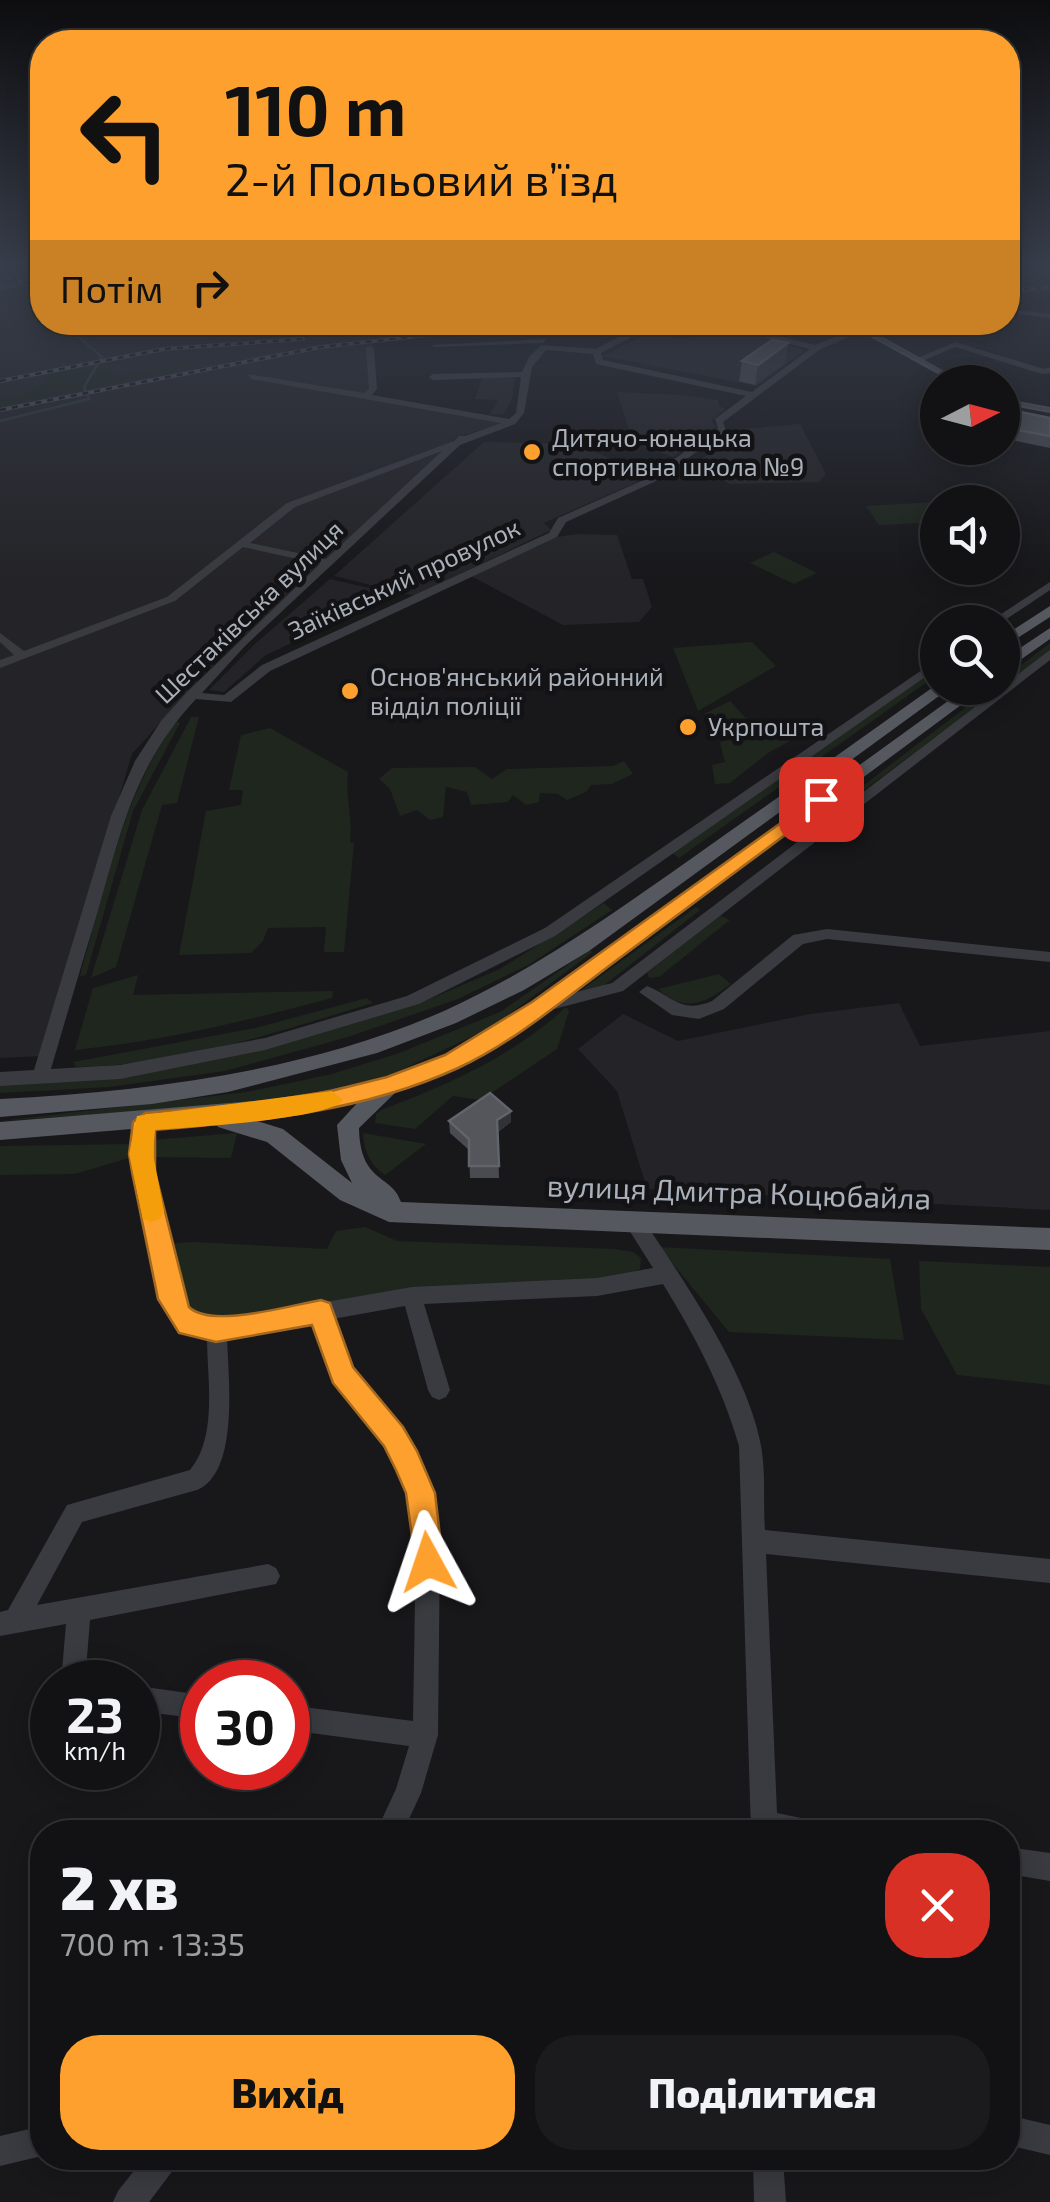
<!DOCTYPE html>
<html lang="uk">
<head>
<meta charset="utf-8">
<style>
	:root { --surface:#121214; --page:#1b1b1d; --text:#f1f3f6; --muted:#9c9ea0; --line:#313234; --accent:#fda02e }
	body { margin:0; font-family:"Exo 2",sans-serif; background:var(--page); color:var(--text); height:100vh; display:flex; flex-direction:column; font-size:38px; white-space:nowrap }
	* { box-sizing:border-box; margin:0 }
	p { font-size:32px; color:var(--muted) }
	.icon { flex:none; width:55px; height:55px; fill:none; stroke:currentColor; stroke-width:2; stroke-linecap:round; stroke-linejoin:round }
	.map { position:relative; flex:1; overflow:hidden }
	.side { position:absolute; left:30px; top:1820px; width:990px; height:350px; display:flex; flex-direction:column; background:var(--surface); border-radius:40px; box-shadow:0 5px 25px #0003,0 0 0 2px var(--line) }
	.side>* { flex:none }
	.guide { position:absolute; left:30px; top:30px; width:990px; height:305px; border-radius:40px; box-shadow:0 5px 25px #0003,0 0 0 2px var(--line); background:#fda02e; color:#111; overflow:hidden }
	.needle { width:65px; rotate:84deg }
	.tools { position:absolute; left:920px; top:365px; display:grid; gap:20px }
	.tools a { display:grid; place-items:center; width:100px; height:100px; border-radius:50%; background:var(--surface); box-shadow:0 5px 25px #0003,0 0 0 2px var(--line); font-size:50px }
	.speed { position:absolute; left:30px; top:1660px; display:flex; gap:20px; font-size:50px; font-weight:700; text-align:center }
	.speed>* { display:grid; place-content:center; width:130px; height:130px; border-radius:50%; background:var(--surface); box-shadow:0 5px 25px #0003,0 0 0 2px var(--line); line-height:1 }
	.speed small { font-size:25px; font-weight:400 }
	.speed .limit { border:15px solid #d22; background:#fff; color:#111 }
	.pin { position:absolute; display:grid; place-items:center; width:85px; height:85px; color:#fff; margin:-42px; border-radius:20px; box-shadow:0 5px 15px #0006 }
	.me { position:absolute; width:110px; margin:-55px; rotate:355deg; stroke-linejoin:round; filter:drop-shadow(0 0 8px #0008) }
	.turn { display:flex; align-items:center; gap:35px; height:210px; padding:0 30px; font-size:45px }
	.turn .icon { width:130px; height:130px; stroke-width:2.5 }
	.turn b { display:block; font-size:70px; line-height:85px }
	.then { display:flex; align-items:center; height:95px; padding:0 30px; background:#0003; gap:20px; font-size:38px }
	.round { display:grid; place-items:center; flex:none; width:105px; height:105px; border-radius:40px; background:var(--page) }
	.overview { display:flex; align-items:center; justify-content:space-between; height:170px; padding:0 30px }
	h1 { font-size:60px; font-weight:800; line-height:75px }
	.primary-button { display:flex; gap:20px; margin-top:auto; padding:20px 30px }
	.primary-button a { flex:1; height:115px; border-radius:40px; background:var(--accent); color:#111; font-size:40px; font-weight:800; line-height:115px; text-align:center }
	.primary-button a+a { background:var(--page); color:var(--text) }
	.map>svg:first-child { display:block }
	.built { fill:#242428 }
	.green { fill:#1e261e }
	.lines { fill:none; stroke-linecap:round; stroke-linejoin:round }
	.stream { stroke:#2d3a40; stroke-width:2.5 }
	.minor { fill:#393b40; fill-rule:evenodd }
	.major { fill:#55585f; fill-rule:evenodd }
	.tram { stroke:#4c4f55; stroke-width:2.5 }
	.rail-casing { stroke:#4c4f55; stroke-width:4 }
	.rail { stroke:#131316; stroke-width:2.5; stroke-dasharray:6; stroke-linecap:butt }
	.wall { fill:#494b50 }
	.shaded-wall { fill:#313236 }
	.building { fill:#54565c; stroke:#61646a; stroke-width:2.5 }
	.route { fill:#fda02e; stroke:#a4681e; stroke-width:2.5 }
	.slow { fill:#f59e0b }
	.poi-dot { fill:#fda02e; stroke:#131316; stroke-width:4 }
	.labels { text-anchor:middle; stroke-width:9; stroke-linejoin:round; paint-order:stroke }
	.far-poi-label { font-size:25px; fill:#aab1bb; stroke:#131316; text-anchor:start }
	.far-street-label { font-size:25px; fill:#aab1bb; stroke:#131316 }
	.street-label { font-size:30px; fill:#aab1bb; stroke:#131316 }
</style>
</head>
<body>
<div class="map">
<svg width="1050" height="2202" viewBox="0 0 1050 2202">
	<rect width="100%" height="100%" fill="#18181b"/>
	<path class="built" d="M 0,266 L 42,266 L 42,322 L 372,323 L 373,384 L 366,397 L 505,422 L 456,438 L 202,676 L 132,754 L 42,1056 L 0,1058 Z
		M 1008,266 L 1050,266 L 1050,292 L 1008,294 Z
		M 703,326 L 750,333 L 805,350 L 757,386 L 603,356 L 652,331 L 679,339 L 690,337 Z
		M 482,378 L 515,378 L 512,399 L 503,415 L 490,414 L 498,400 L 475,399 Z
		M 617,392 L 682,395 L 718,400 L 719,406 L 726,409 L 712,420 L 716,427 L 673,457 L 627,441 L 631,436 Z
		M 800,424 L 826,474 L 819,482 L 730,484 L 693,465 L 743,429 Z
		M 484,442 L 574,444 L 653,475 L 544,523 L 551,530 L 415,596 L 334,576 Z
		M 577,534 L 617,535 L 632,579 L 643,579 L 652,607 L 639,622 L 563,625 L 471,576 L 557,537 Z
		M 330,579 L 396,594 L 266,655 L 224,692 L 209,690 L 256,643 Z
		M 899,1003 L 920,1046 L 1050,1031 L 1050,1210 L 647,1189 L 617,1091 L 578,1049 L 623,1014 L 678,1041 L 810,1014 Z"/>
	<path class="green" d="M 102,361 L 110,366 L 114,375 L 176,364 L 203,365 L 0,406 L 0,400 L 27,393 L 45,383 L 45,373 Z
		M 935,502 L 937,522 L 879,525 L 866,506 Z
		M 774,552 L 817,573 L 794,584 L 750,563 Z
		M 752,642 L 776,666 L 698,711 L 673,648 Z
		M 1050,643 L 1050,652 L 844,805 L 839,804 L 991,688 L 1002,688 L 1003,679 Z
		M 937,668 L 937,675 L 679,858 L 672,853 Z
		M 730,701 L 754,727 L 807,726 L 812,729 L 768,753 L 730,783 L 715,784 L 712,765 L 725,762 L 720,743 L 734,734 L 704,714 Z
		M 191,717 L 199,717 L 177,803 L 162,805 L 116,967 L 91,978 L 142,810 Z
		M 176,721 L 180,723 L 133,811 L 86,975 L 80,976 C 105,888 123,795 176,721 Z
		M 270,728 L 348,772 C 345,797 353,817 350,842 L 354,843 L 344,952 L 324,952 L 326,927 L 268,928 L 263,941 L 251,953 L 179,955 L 206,811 L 241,805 L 243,790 L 229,790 L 241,735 Z
		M 624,761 L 633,774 L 612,784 L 591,785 L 586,792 L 567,800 L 558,794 L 540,793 L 539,802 L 526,805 L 513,795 L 508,802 L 471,805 L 467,792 L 446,787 L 443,817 L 430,820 L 417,810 L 400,816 L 390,789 L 379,779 L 392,768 L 475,767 L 492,779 L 507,769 L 613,766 Z
		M 604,903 L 612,910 L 530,964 L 458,999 L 348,1037 L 225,1071 L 109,1087 L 0,1093 L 0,1082 L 119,1076 L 413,1006 L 500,969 Z
		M 696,907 L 700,910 L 602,987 L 576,994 Z
		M 719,915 L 730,920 L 659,977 L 649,978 L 647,973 Z
		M 589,950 L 593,952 L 492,1027 L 382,1079 L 343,1090 L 259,1103 L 0,1121 L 247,1092 L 332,1074 L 399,1053 L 500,1012 Z
		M 719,974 L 731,984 C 705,1003 685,1014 658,989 Z
		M 138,975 L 133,995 L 333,991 L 332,998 C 247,1021 163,1041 75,1050 L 93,988 Z
		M 367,998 L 373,1003 C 277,1032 176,1066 76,1067 L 73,1062 L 255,1028 Z
		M 566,1007 L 569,1011 L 557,1049 L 481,1100 L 453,1096 L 415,1129 L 375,1123 L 376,1114 L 381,1110 C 448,1085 513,1056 566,1007 Z
		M 237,1133 L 231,1158 L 150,1157 L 151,1140 Z
		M 363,1133 L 426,1144 L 385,1175 C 370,1165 364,1151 363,1133 Z
		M 133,1144 L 129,1158 L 75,1174 L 0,1175 L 0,1146 Z
		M 365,1227 L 397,1241 L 614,1249 L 633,1252 L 641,1258 L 640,1269 L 622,1277 L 217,1322 C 174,1306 176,1286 167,1244 L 193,1242 L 327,1249 L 336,1231 Z
		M 659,1247 L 890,1259 L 904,1340 L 729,1332 Z
		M 919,1261 L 1050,1267 L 1050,1385 L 957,1375 L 921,1309 Z"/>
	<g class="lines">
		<path class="stream" d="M 40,291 L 42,306
			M 0,421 L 89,399 L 84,387 L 102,357 L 61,322"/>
		<path class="minor" d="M 42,279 L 42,283 L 0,290 L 0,286 Z
			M 1008,309 L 1050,314 L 1050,318 L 1008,313 Z
			M 378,322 L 386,322 L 388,326 L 401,331 L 492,322 L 527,322 L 400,335 L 382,330 Z
			M 654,322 L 669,322 L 647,329 L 601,353 L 603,360 L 752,392 L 810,349 L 705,322 L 720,322 L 815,345 L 858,328 L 865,330 L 819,350 L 723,422 L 726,431 L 654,482 L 566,522 L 557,537 L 270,671 L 231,702 L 196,699 C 135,764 121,831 97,914 C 81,966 66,1018 51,1069 L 120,1065 L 265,1038 L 407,996 L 545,928 L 938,659 L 938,668 L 555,936 L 419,1004 L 265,1050 L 120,1079 L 0,1086 L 0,1072 L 34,1070 L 111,816 L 135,761 L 161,721 L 187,692 L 320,564 L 243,547 L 175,601 L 0,668 L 0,660 L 14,655 L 0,642 L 0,633 L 24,651 L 167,597 L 287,503 L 454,441 L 459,436 L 465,436 L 501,423 L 251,379 L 248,374 L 364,393 L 369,389 L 366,348 L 370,346 L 374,348 L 377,389 L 372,395 L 509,419 L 516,413 L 521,377 L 433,380 L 429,377 L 433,374 L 522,372 L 529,357 L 541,345 L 596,349 L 641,325 ZM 546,350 L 593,354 L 596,364 L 746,396 L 715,419 L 718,428 L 648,478 L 558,518 L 549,533 L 262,665 L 224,695 L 202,693 L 245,646 L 460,445 L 515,424 L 524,413 L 532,367 ZM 442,451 L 326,559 L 250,543 L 295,507 Z
			M 546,339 L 543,343 L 435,347 L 431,345 Z
			M 955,342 L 1044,369 L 1050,367 L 1050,373 L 1042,374 L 955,347 L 920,362 L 913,360 Z
			M 1050,582 L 1050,590 L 1002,622 L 989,622 Z
			M 1050,650 L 1050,660 L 623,991 L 539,1013 L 533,1011 L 531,1007 L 533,1003 L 612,983 Z
			M 827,929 L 1050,952 L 1050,962 L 827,939 L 803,944 L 724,1009 L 699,1019 L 672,1015 L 639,992 L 647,986 C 674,997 681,1014 712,1001 L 793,935 Z
			M 145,1115 L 151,1117 L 154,1122 L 150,1155 L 165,1230 L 180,1296 L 195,1317 L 217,1321 L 412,1287 L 597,1278 L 653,1268 L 624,1222 L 627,1216 L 634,1214 L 641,1216 C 682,1279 748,1372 761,1446 C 766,1473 763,1503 765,1530 L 1050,1559 L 1050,1583 L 766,1554 L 777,1813 L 825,1823 L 829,1832 L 751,1832 L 739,1446 C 722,1387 695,1336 663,1284 L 597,1296 L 424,1304 L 450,1390 L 446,1397 L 439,1400 L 432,1397 L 428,1390 L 405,1306 L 333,1319 L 351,1368 L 402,1429 L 415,1453 L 431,1493 L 440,1539 L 438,1735 L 421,1793 L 403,1832 L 376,1832 L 396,1789 L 409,1746 L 288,1730 L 288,1705 L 413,1721 L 416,1539 L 409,1493 L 386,1443 L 335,1381 L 314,1322 L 227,1337 C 228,1375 240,1472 197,1490 L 82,1522 L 37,1605 L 268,1564 L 276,1568 L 280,1576 L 276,1584 L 90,1620 L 85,1682 L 61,1682 L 66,1624 L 0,1636 L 0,1612 L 8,1610 L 67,1505 L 190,1470 C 218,1436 207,1378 207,1337 L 182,1331 L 161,1299 L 145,1230 L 132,1155 L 139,1117 Z
			M 138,1686 L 202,1695 L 202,1719 L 138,1711 Z
			M 1008,1847 L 1050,1853 L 1050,1881 L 1008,1874 Z
			M 1008,2115 L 1050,2125 L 1050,2155 L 1008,2145 Z
			M 42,2126 L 42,2156 L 0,2166 L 0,2136 Z
			M 144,2158 L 178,2158 L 174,2169 L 149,2202 L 113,2202 L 118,2191 Z
			M 753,2158 L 783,2158 L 786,2202 L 754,2202 Z"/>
		<path class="major" d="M 843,322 L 856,322 L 964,382 L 952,382 Z
			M 1002,398 L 1050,407 L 1050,413 L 1002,404 Z
			M 1050,606 L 1050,617 L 1002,648 L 1002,637 Z
			M 1050,628 L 1050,639 L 1002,673 L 1002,660 Z
			M 936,685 L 950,688 L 589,951 L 524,990 L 456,1023 L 377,1053 L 228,1092 L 152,1104 L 0,1117 L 0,1099 C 150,1091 305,1072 444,1011 C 535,970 614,913 695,856 C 776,799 856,742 936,685 Z
			M 966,688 L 984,688 L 546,1012 L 460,1067 L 396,1092 L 359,1128 C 360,1184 392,1174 401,1202 L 1050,1228 L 1050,1250 L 389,1222 L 340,1200 L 267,1142 L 218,1127 L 215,1122 L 0,1140 L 0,1122 L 290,1098 L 388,1077 L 444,1055 L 532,1002 ZM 359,1101 L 337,1125 L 341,1160 L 352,1183 L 283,1129 L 251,1119 L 290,1116 Z"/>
		<path class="tram" d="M 849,322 L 961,382
			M 1002,400 L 1050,410"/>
		<g class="rail-casing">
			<path id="rail" d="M 0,275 L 42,287
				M 1008,276 L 1050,272
				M 1012,290 L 1050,287
				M 172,322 L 230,334
				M 0,381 L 164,349 L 303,339
				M 0,410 L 321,347 L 543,322"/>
		</g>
		<use href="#rail" class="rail"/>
	</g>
	<path class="wall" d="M 788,343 L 785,363 L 755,385 L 739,381 L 742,361 Z
		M 1002,408 L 1050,418 L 1050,448 L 1002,438 Z
		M 511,1111 L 511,1122 L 498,1132 L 499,1178 L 470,1178 L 469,1150 L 450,1133 L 449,1121 Z"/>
	<path class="shaded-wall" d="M 788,343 L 785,363 L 755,385 L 758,365 Z
		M 511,1111 L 511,1122 L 497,1132 L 497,1120 Z"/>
	<path class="building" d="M 772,340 L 788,343 L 758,365 L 742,361 Z
		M 1002,408 L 1050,418 L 1050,436 L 1002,427 Z
		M 490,1093 L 511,1111 L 497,1120 L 499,1166 L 469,1166 L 469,1139 L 449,1121 Z"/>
	<linearGradient id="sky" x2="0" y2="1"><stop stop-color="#0d0d0f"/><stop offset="0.46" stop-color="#373d4a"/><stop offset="1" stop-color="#373d4a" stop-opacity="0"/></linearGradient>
	<rect width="1050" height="575" fill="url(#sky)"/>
	<path class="route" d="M 821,794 L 828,795 L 828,803 C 755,857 682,912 609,966 C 561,1002 512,1043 458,1068 C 363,1112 258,1121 155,1130 L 155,1172 L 189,1307 C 211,1329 291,1305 321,1300 L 330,1303 L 353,1367 L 403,1427 L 417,1451 L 435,1493 L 443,1562 L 439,1573 L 428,1577 L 417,1573 L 406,1493 L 396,1470 L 384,1446 L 333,1383 L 312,1325 L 216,1342 L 179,1333 L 158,1299 L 132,1172 L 129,1154 L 133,1122 L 145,1113 L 250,1104 L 331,1091 L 387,1077 L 445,1055 L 532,1002 Z"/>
	<path class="slow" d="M 332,1091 L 343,1100 C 331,1119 185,1128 155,1130 L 153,1154 L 164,1211 L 160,1219 L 151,1222 L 143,1219 L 129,1154 L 137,1116 Z"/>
	<g class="poi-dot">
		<circle cx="532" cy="452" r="10"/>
		<circle cx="350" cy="691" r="10"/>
		<circle cx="688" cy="727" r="10"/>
	</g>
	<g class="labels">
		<g class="far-poi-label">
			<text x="552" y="447">Дитячо-юнацька<tspan x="552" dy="29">спортивна школа №9</tspan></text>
			<text x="370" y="686">Основ'янський районний<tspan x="370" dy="29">відділ поліції</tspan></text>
			<text x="708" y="736">Укрпошта</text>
		</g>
		<g class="far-street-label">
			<text transform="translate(404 579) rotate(-25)" y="9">Заїківський провулок</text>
			<text transform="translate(249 612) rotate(-44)" y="9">Шестаківська вулиця</text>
		</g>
		<g class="street-label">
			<text transform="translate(739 1193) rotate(2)" y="10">вулиця Дмитра Коцюбайла</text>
		</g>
	</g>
</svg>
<div class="tools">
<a><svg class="needle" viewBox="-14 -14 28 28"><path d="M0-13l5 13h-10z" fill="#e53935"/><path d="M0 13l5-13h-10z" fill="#9c9ea0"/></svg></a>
<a><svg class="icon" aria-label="sound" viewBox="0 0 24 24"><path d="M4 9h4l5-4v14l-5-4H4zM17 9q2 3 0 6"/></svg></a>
<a><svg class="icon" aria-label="search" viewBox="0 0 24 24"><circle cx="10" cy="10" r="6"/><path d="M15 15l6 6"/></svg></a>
</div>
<div class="speed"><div>23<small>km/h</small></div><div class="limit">30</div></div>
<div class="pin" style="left:821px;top:799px;background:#d93025"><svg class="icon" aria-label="arrive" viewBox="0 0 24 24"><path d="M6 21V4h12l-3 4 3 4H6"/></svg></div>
<svg class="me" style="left:428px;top:1562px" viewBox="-20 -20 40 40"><path d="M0-17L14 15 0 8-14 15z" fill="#fda02e" stroke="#fff" stroke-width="4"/></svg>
<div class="guide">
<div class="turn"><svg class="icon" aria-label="left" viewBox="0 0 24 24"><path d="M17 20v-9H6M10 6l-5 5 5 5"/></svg><div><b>110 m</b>2-й Польовий в’їзд</div></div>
<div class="then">Потім<svg class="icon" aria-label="right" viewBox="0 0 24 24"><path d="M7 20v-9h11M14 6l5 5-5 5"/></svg></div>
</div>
<section class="side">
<div class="overview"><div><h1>2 хв</h1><p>700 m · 13:35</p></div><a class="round" style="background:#d93025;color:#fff"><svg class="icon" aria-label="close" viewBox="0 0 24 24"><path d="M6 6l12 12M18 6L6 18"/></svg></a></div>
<div class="primary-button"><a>Вихід</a><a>Поділитися</a></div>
</section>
</div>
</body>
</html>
